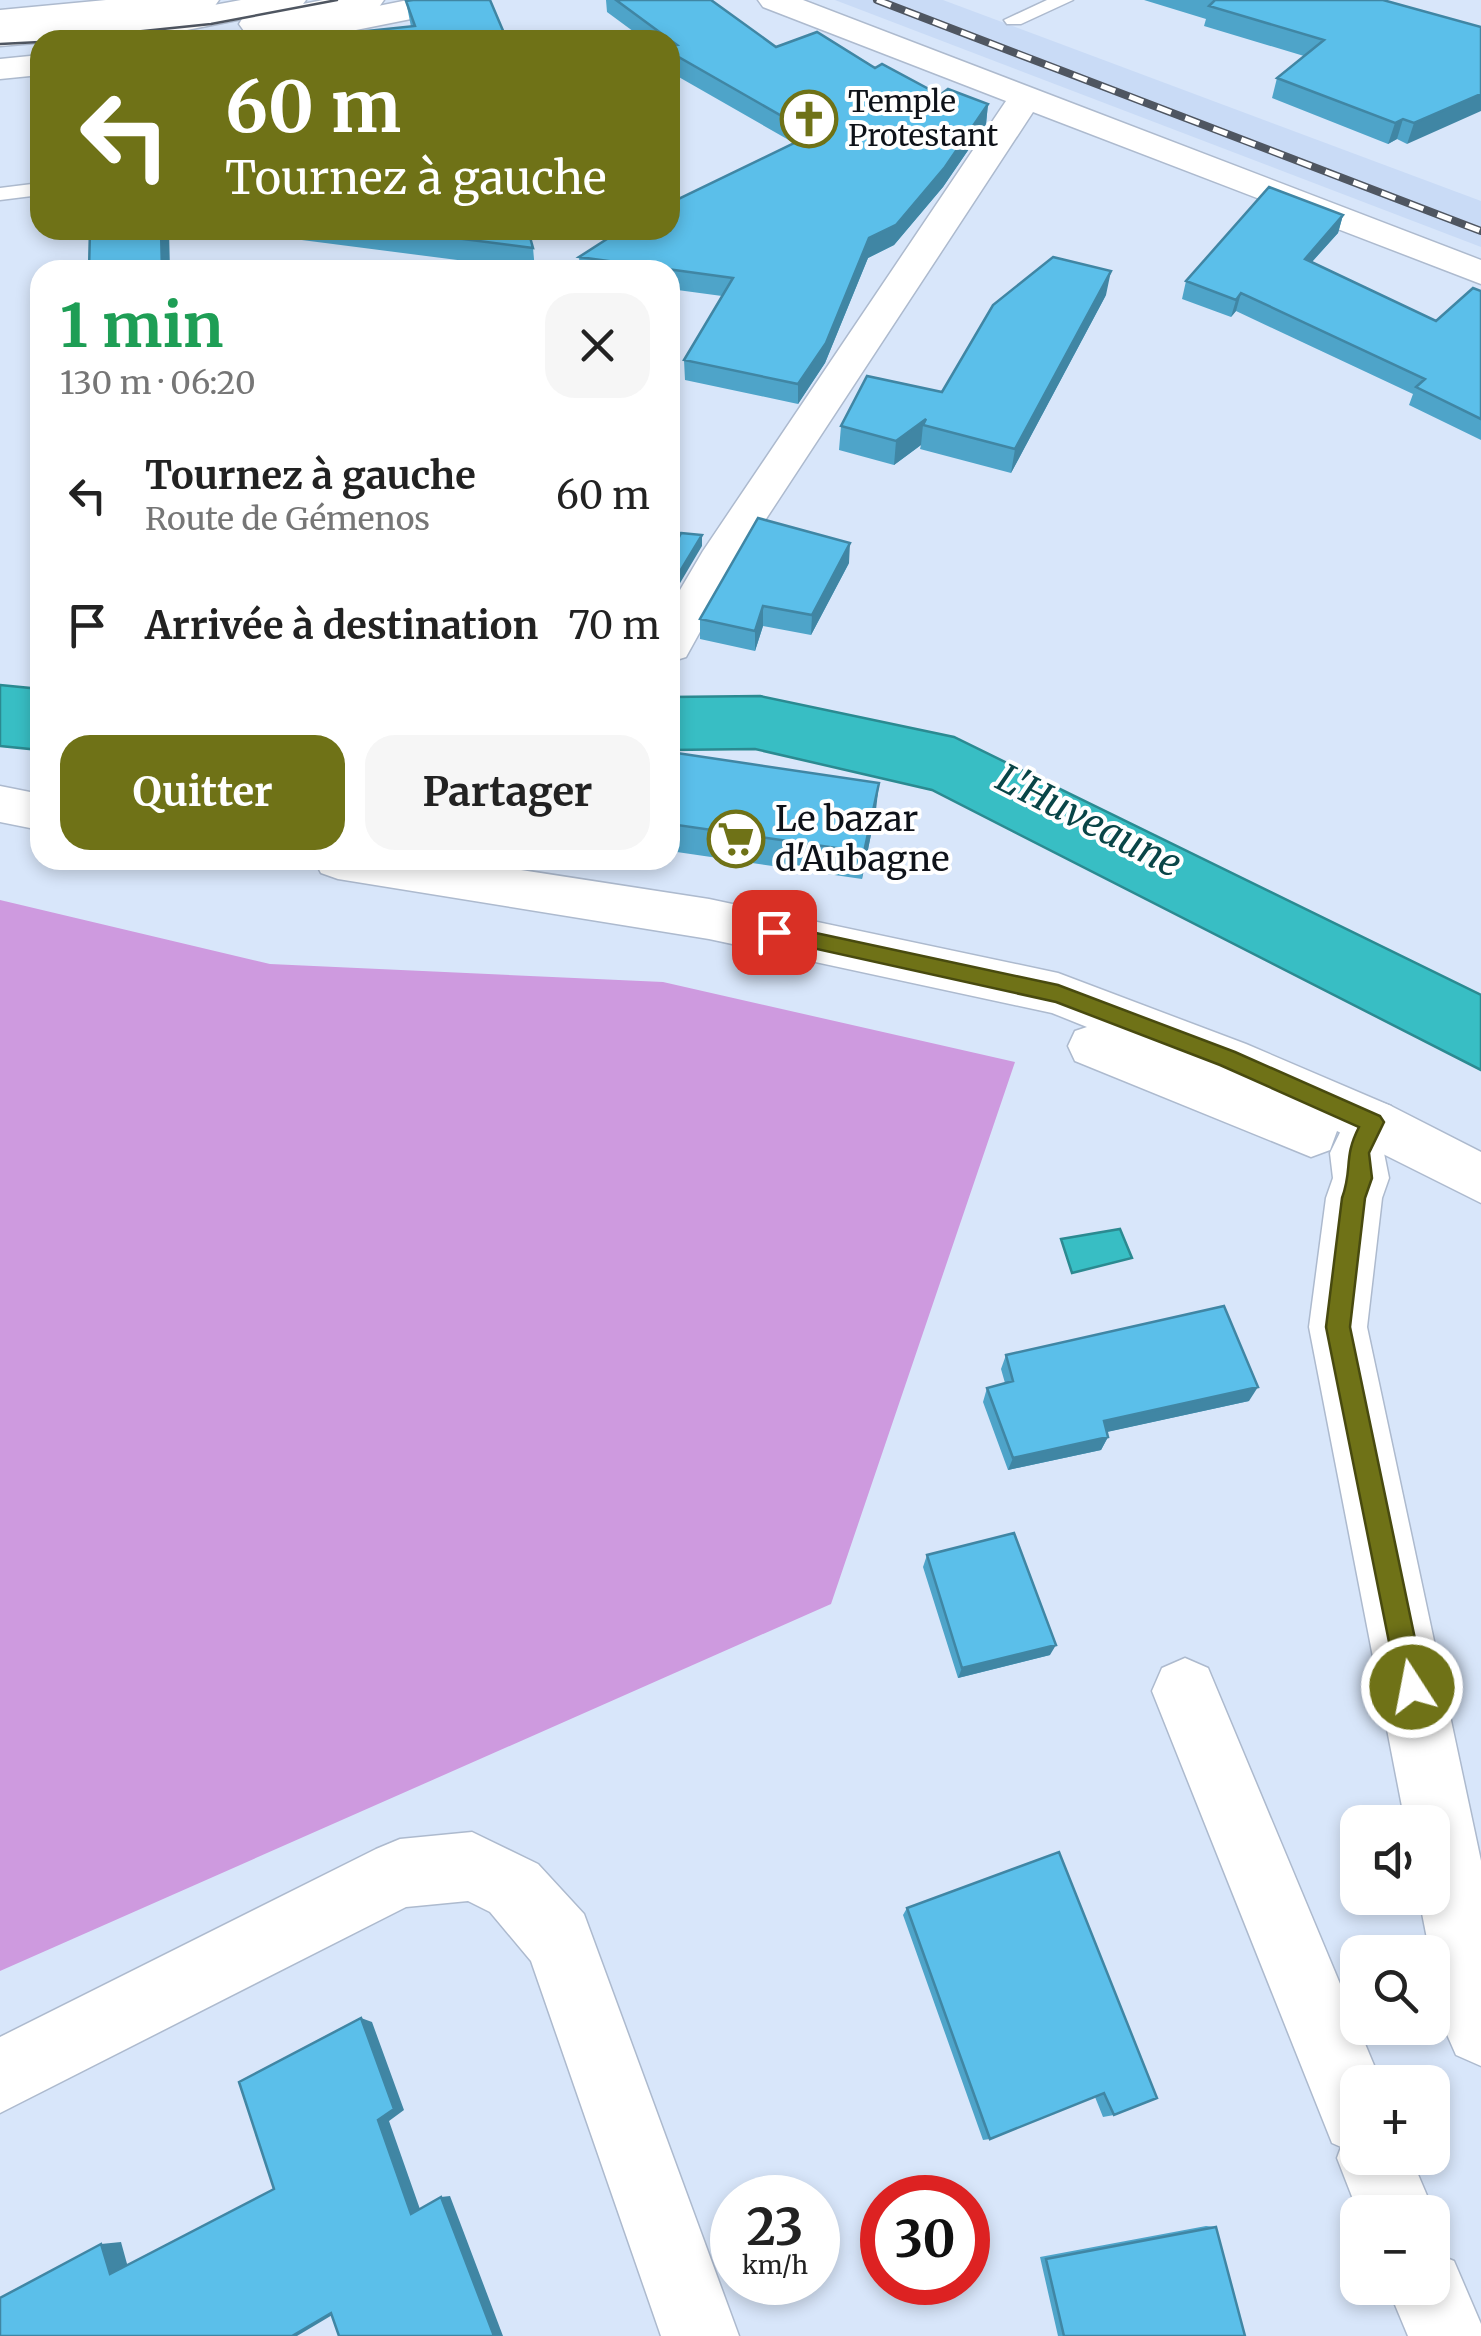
<!DOCTYPE html>
<html lang="fr">
<head>
<meta charset="utf-8">
<style>
	:root { --surface:#fff; --page:#f6f6f6; --text:#222; --muted:#767676; --accent:#6f7217 }
	body { margin:0; font-family:Merriweather,serif; background:var(--page); color:var(--text); height:100vh; display:flex; flex-direction:column; font-size:38px; white-space:nowrap }
	* { box-sizing:border-box; margin:0 }
	p { font-size:32px; color:var(--muted) }
	.icon { flex:none; width:55px; height:55px; fill:none; stroke:currentColor; stroke-width:2; stroke-linecap:round; stroke-linejoin:round }
	.map { position:relative; flex:1; overflow:hidden }
	.side { position:absolute; left:30px; top:260px; width:650px; height:610px; display:flex; flex-direction:column; background:var(--surface); border-radius:30px; box-shadow:0 5px 15px #0003 }
	.side>* { flex:none }
	.banner { position:absolute; left:30px; top:30px; width:650px; height:210px; border-radius:30px; box-shadow:0 5px 15px #0003; background:#6f7217; color:#fff; overflow:hidden }
	.controls { position:absolute; left:1340px; top:1805px; display:grid; gap:20px }
	.controls a { display:grid; place-items:center; width:110px; height:110px; border-radius:20px; background:var(--surface); box-shadow:0 5px 15px #0003; font-size:50px }
	.speed { position:absolute; left:710px; top:2175px; display:flex; gap:20px; font-size:50px; font-weight:700; text-align:center }
	.speed>* { display:grid; place-content:center; width:130px; height:130px; border-radius:50%; background:var(--surface); box-shadow:0 5px 15px #0003; line-height:1 }
	.speed small { font-size:25px; font-weight:400 }
	.speed .limit { border:15px solid #d22; background:#fff; color:#111 }
	.pin { position:absolute; display:grid; place-items:center; width:85px; height:85px; color:#fff; margin:-42px; border-radius:20px; box-shadow:0 5px 15px #0006 }
	.me { position:absolute; width:110px; margin:-55px; rotate:349deg; stroke-linejoin:round; filter:drop-shadow(0 0 8px #0008) }
	.turn { display:flex; align-items:center; gap:35px; height:210px; padding:0 30px; font-size:45px }
	.turn .icon { width:130px; height:130px; stroke-width:2.5 }
	.turn b { display:block; font-size:70px; line-height:85px }
	.round { display:grid; place-items:center; flex:none; width:105px; height:105px; border-radius:30px; background:var(--page) }
	.headline { display:flex; align-items:center; justify-content:space-between; height:170px; padding:0 30px }
	h1 { font-size:60px; font-weight:700; line-height:75px; color:#1e9e55 }
	.button { display:flex; gap:20px; margin-top:auto; padding:20px 30px }
	.button a { flex:1; height:115px; border-radius:30px; background:var(--accent); color:#fff; font-size:40px; font-weight:700; line-height:115px; text-align:center }
	.button a+a { background:var(--page); color:var(--text) }
	ul { padding:0; list-style:none }
	li { display:flex; align-items:center; gap:30px; height:130px; padding:0 30px }
	li div { flex:1 }
	li b { display:block; font-size:38px }
	li em { font-style:normal }
	.map>svg:first-child { display:block }
	.built { fill:#c9dbf6 }
	.forest { fill:#ce9adf }
	.water { fill:#38bec4; stroke:#2b8a91; stroke-width:2.5 }
	.lines { fill:none; stroke-linecap:round; stroke-linejoin:round }
	.lane-casing { stroke:#adbace; stroke-width:3 }
	.street-casing { stroke:#adbace; stroke-width:3 }
	.secondary-casing { stroke:#adbace; stroke-width:3 }
	.lane { fill:#fff; fill-rule:evenodd }
	.street { fill:#fff; fill-rule:evenodd }
	.secondary { fill:#fff; fill-rule:evenodd }
	.tram { stroke:#4f5661; stroke-width:2.5 }
	.rail-casing { stroke:#4f5661; stroke-width:8 }
	.rail { stroke:#fff; stroke-width:5; stroke-dasharray:15; stroke-linecap:butt }
	.wall { fill:#4ea4c9 }
	.shaded-wall { fill:#4086a4 }
	.building { fill:#5bbfea; stroke:#4086a4; stroke-width:2.5 }
	.route { fill:#6f7217; stroke:#484a0f; stroke-width:2.5 }
	.labels { text-anchor:middle; stroke-width:8; stroke-linejoin:round; paint-order:stroke }
	.far-poi-label { font-size:30px; fill:#0e1219; stroke:#fff; text-anchor:start }
	.poi-label { font-size:35px; fill:#0e1219; stroke:#fff; text-anchor:start }
	.water-label { font-size:38px; font-style:italic; fill:#094547; stroke:#fff }
</style>
</head>
<body>
<div class="map">
<svg width="1481" height="2336" viewBox="0 0 1481 2336">
	<rect width="100%" height="100%" fill="#d8e6fa"/>
	<path class="built" d="M 835,0 L 943,0 L 1481,201 L 1481,247 Z"/>
	<path class="forest" d="M 0,900 L 270,964 L 663,982 L 1015,1062 L 831,1604 L 0,1971 Z"/>
	<path class="water" d="M 0,685 L 40,689 L 40,750 L 0,746 Z
		M 760,696 L 954,737 L 1481,995 L 1481,1070 L 932,790 L 755,749 L 670,750 L 670,697 Z
		M 1120,1229 L 1132,1258 L 1072,1273 L 1061,1239 Z"/>
	<g class="lines">
		<g class="lane-casing">
			<path id="lane" d="M 1047,0 L 1073,0 L 1021,24 L 1007,24 L 1004,20 Z
				M 40,183 L 40,195 L 0,200 L 0,188 Z"/>
		</g>
		<g class="street-casing">
			<path id="street" d="M 106,0 L 219,0 L 214,7 L 203,10 L 0,30 L 0,10 Z
				M 408,0 L 472,0 L 467,7 L 456,10 L 306,40 L 242,40 L 246,33 L 258,30 Z
				M 758,0 L 803,0 L 1481,260 L 1481,284 L 1033,112 L 743,554 L 686,657 L 670,662 L 670,607 L 703,551 L 1006,101 L 763,7 Z
				M 40,55 L 40,75 L 0,79 L 0,59 Z
				M 1372,1099 L 1391,1106 L 1399,1122 L 1384,1153 L 1389,1178 L 1382,1198 L 1367,1327 L 1481,1861 L 1481,2066 L 1456,2055 L 1445,2030 L 1419,1898 L 1432,1898 L 1432,1822 L 1405,1822 L 1309,1327 L 1326,1198 L 1333,1178 L 1330,1153 L 1353,1106 Z
				M 1185,1658 L 1208,1668 L 1381,2082 L 1358,2082 L 1358,2158 L 1411,2158 L 1434,2212 L 1432,2215 L 1358,2212 L 1337,2158 L 1341,2147 L 1332,2143 L 1152,1691 L 1162,1668 Z
				M 472,1832 L 538,1864 L 584,1914 L 739,2336 L 661,2336 L 531,1961 L 490,1912 L 468,1901 L 406,1907 L 0,2113 L 0,2037 L 376,1849 L 400,1839 Z
				M 1432,2252 L 1454,2261 L 1481,2324 L 1481,2336 L 1408,2336 L 1388,2288 L 1432,2288 Z"/>
		</g>
		<g class="secondary-casing">
			<path id="secondary" d="M 241,0 L 306,0 L 303,4 L 323,0 L 384,0 L 379,7 L 255,34 L 244,31 L 239,24 L 242,19 L 187,30 L 0,46 L 0,26 L 187,10 Z
				M 0,786 L 40,794 L 40,830 L 0,822 Z
				M 314,860 L 457,860 L 709,899 L 1058,973 L 1246,1044 L 1391,1106 L 1481,1152 L 1481,1203 L 1337,1131 L 1330,1150 L 1311,1157 L 1075,1061 L 1068,1046 L 1075,1031 L 1087,1027 L 1052,1013 L 709,939 L 338,879 L 321,873 Z"/>
		</g>
		<use href="#lane" class="lane"/>
		<use href="#street" class="street"/>
		<use href="#secondary" class="secondary"/>
		<path class="tram" d="M 56,40 L 211,24 L 337,0
			M 0,44 L 40,42"/>
		<g class="rail-casing">
			<path id="rail" d="M 877,0 L 1481,231"/>
		</g>
		<use href="#rail" class="rail"/>
	</g>
	<path class="wall" d="M 606,0 L 711,0 L 776,47 L 875,68 L 940,95 L 988,104 L 986,124 L 943,187 L 894,245 L 868,258 L 825,363 L 798,404 L 685,380 L 684,360 L 722,296 L 670,289 L 670,270 L 580,270 L 579,257 L 794,143 L 670,72 L 670,40 L 645,40 L 607,12 Z
		M 1144,0 L 1383,0 L 1481,27 L 1407,144 L 1397,139 L 1388,144 L 1272,98 L 1277,78 L 1304,56 L 1204,26 L 1206,19 Z
		M 406,1 L 507,40 L 411,27 Z
		M 1343,215 L 1338,233 L 1312,262 L 1436,321 L 1481,291 L 1481,440 L 1409,405 L 1413,394 L 1236,311 L 1231,317 L 1182,299 L 1186,281 Z
		M 292,230 L 528,230 L 533,248 L 535,270 L 294,239 Z
		M 1106,295 L 1011,473 L 920,449 L 921,445 L 894,465 L 839,450 L 841,426 L 942,392 Z
		M 849,563 L 811,635 L 763,626 L 755,651 L 700,639 L 700,619 Z
		M 670,752 L 876,810 L 862,879 L 670,851 Z
		M 1006,1355 L 1249,1401 L 1106,1432 L 1108,1437 L 1101,1450 L 1008,1470 L 983,1402 L 987,1388 L 1005,1383 L 1001,1369 Z
		M 927,1555 L 1050,1655 L 958,1678 L 923,1567 Z
		M 1059,1852 L 1114,2115 L 1103,2117 L 1095,2097 L 990,2139 L 983,2140 L 903,1915 L 907,1908 Z
		M 1206,2226 L 1216,2227 L 1245,2336 L 1058,2336 L 1040,2257 Z"/>
	<path class="shaded-wall" d="M 1481,94 L 1481,111 L 1407,144 L 1414,123 Z
		M 988,104 L 986,124 L 943,187 L 894,245 L 868,258 L 825,363 L 798,404 L 798,384 L 869,238 Z
		M 1403,119 L 1397,139 L 1388,144 L 1395,123 Z
		M 1343,215 L 1338,233 L 1299,276 L 1305,259 Z
		M 161,230 L 169,230 L 170,270 L 162,270 Z
		M 1111,271 L 1106,295 L 1011,473 L 1015,449 Z
		M 1241,293 L 1236,311 L 1231,317 L 1236,300 Z
		M 926,419 L 923,425 L 921,445 L 894,465 L 896,441 Z
		M 702,535 L 702,546 L 670,600 L 670,588 Z
		M 850,543 L 849,563 L 811,635 L 812,615 Z
		M 763,606 L 763,626 L 755,651 L 755,631 Z
		M 879,783 L 876,810 L 862,879 L 864,852 Z
		M 1258,1387 L 1249,1401 L 1098,1434 L 1104,1421 Z
		M 1108,1437 L 1101,1450 L 1008,1470 L 1013,1458 Z
		M 1056,1645 L 1050,1655 L 958,1678 L 962,1668 Z
		M 361,2018 L 372,2022 L 404,2110 L 389,2121 L 421,2212 L 411,2214 L 378,2120 Z
		M 450,2196 L 503,2336 L 494,2336 L 441,2197 Z
		M 121,2242 L 129,2271 L 110,2274 L 101,2244 Z
		M 344,2308 L 297,2336 L 292,2336 L 331,2313 Z"/>
	<path class="building" d="M 413,0 L 490,0 L 507,40 L 281,40 L 415,26 L 406,1 Z
		M 616,0 L 711,0 L 776,47 L 817,32 L 875,68 L 882,64 L 940,95 L 948,89 L 988,104 L 945,167 L 896,225 L 869,238 L 826,343 L 798,384 L 684,360 L 733,278 L 579,257 L 621,230 L 670,230 L 670,203 L 813,134 L 670,52 L 670,46 L 677,45 Z
		M 1215,0 L 1383,0 L 1481,27 L 1481,94 L 1414,123 L 1403,119 L 1395,123 L 1277,78 L 1324,40 L 1209,6 Z
		M 1269,187 L 1343,215 L 1305,259 L 1436,321 L 1473,288 L 1481,291 L 1481,419 L 1416,387 L 1425,379 L 1241,293 L 1236,300 L 1186,281 Z
		M 90,230 L 161,230 L 162,270 L 89,270 Z
		M 393,230 L 528,230 L 533,248 Z
		M 1053,257 L 1111,271 L 1015,449 L 923,425 L 926,419 L 896,441 L 841,426 L 867,376 L 942,392 L 993,305 Z
		M 758,518 L 850,543 L 812,615 L 763,606 L 755,631 L 700,619 Z
		M 681,533 L 702,535 L 670,588 L 670,556 Z
		M 670,752 L 879,783 L 864,852 L 670,824 Z
		M 1224,1306 L 1258,1387 L 1104,1421 L 1108,1437 L 1013,1458 L 987,1388 L 1013,1381 L 1006,1355 Z
		M 1014,1533 L 1056,1645 L 962,1668 L 927,1555 Z
		M 1059,1852 L 1157,2098 L 1114,2115 L 1104,2093 L 990,2139 L 907,1908 Z
		M 361,2018 L 394,2109 L 378,2120 L 411,2214 L 441,2197 L 494,2336 L 339,2336 L 331,2313 L 292,2336 L 0,2336 L 0,2298 L 101,2244 L 110,2274 L 274,2189 L 239,2082 Z
		M 1216,2227 L 1245,2336 L 1064,2336 L 1046,2259 Z"/>
	<path class="route" d="M 774,924 L 1058,985 L 1235,1052 L 1380,1116 L 1384,1122 L 1369,1153 L 1372,1178 L 1365,1198 L 1350,1327 L 1425,1687 L 1421,1697 L 1412,1701 L 1402,1697 L 1398,1687 L 1326,1327 L 1342,1198 C 1353,1168 1343,1158 1359,1127 L 1220,1065 L 1056,1002 L 767,938 L 764,932 L 767,926 Z"/>
	<defs>
		<g id="church-ring" transform="scale(2.875)"><circle r="9.5" fill="#fff" stroke="#6f7217" stroke-width="1.5"/><path d="M-1.2-6h2.4v3.5h3.3v2.4h-3.3V6h-2.4V-.1h-3.3v-2.4h3.3Z" fill="#6f7217"/></g>
		<g id="supermarket-ring" transform="scale(2.875)"><circle r="9.5" fill="#fff" stroke="#6f7217" stroke-width="1.5"/><path d="M-6-5.5h2.5l.6 2H6L4.5 2H-2.5L-4.4-4H-6ZM-1.5 3.2a1.3 1.3 0 1 0 .1 0ZM3 3.2a1.3 1.3 0 1 0 .1 0Z" fill="#6f7217"/></g>
	</defs>
	<g fill-rule="evenodd">
		<use href="#church-ring" x="809" y="119"/>
		<use href="#supermarket-ring" x="736" y="839"/>
	</g>
	<g class="labels">
		<g class="far-poi-label">
			<text x="848" y="112">Temple<tspan x="848" dy="34">Protestant</tspan></text>
		</g>
		<g class="poi-label">
			<text x="775" y="831">Le bazar<tspan x="775" dy="40">d'Aubagne</tspan></text>
		</g>
		<g class="water-label">
			<text transform="translate(1089 821) rotate(27)" y="13">L'Huveaune</text>
		</g>
	</g>
</svg>
<div class="controls">
<a><svg class="icon" aria-label="sound" viewBox="0 0 24 24"><path d="M4 9h4l5-4v14l-5-4H4zM17 9q2 3 0 6"/></svg></a>
<a><svg class="icon" aria-label="search" viewBox="0 0 24 24"><circle cx="10" cy="10" r="6"/><path d="M15 15l6 6"/></svg></a>
<a>+</a>
<a>−</a>
</div>
<div class="speed"><div>23<small>km/h</small></div><div class="limit">30</div></div>
<div class="pin" style="left:774px;top:932px;background:#d93025"><svg class="icon" aria-label="arrive" viewBox="0 0 24 24"><path d="M6 21V4h12l-3 4 3 4H6"/></svg></div>
<svg class="me" style="left:1412px;top:1687px" viewBox="-20 -20 40 40"><circle r="17" fill="#6f7217" stroke="#fff" stroke-width="3"/><path d="M0-11L8 9 0 5-8 9z" fill="#fff"/></svg>
<div class="banner">
<div class="turn"><svg class="icon" aria-label="left" viewBox="0 0 24 24"><path d="M17 20v-9H6M10 6l-5 5 5 5"/></svg><div><b>60 m</b>Tournez à gauche</div></div>
</div>
<section class="side">
<div class="headline"><div><h1>1 min</h1><p>130 m · 06:20</p></div><a class="round"><svg class="icon" aria-label="close" viewBox="0 0 24 24"><path d="M6 6l12 12M18 6L6 18"/></svg></a></div>
<ul>
<li><svg class="icon" aria-label="left" viewBox="0 0 24 24"><path d="M17 20v-9H6M10 6l-5 5 5 5"/></svg><div><b>Tournez à gauche</b><p>Route de Gémenos</p></div><em>60 m</em></li>
<li><svg class="icon" aria-label="arrive" viewBox="0 0 24 24"><path d="M6 21V4h12l-3 4 3 4H6"/></svg><div><b>Arrivée à destination</b></div><em>70 m</em></li>
</ul>
<div class="button"><a>Quitter</a><a>Partager</a></div>
</section>
</div>
</body>
</html>
